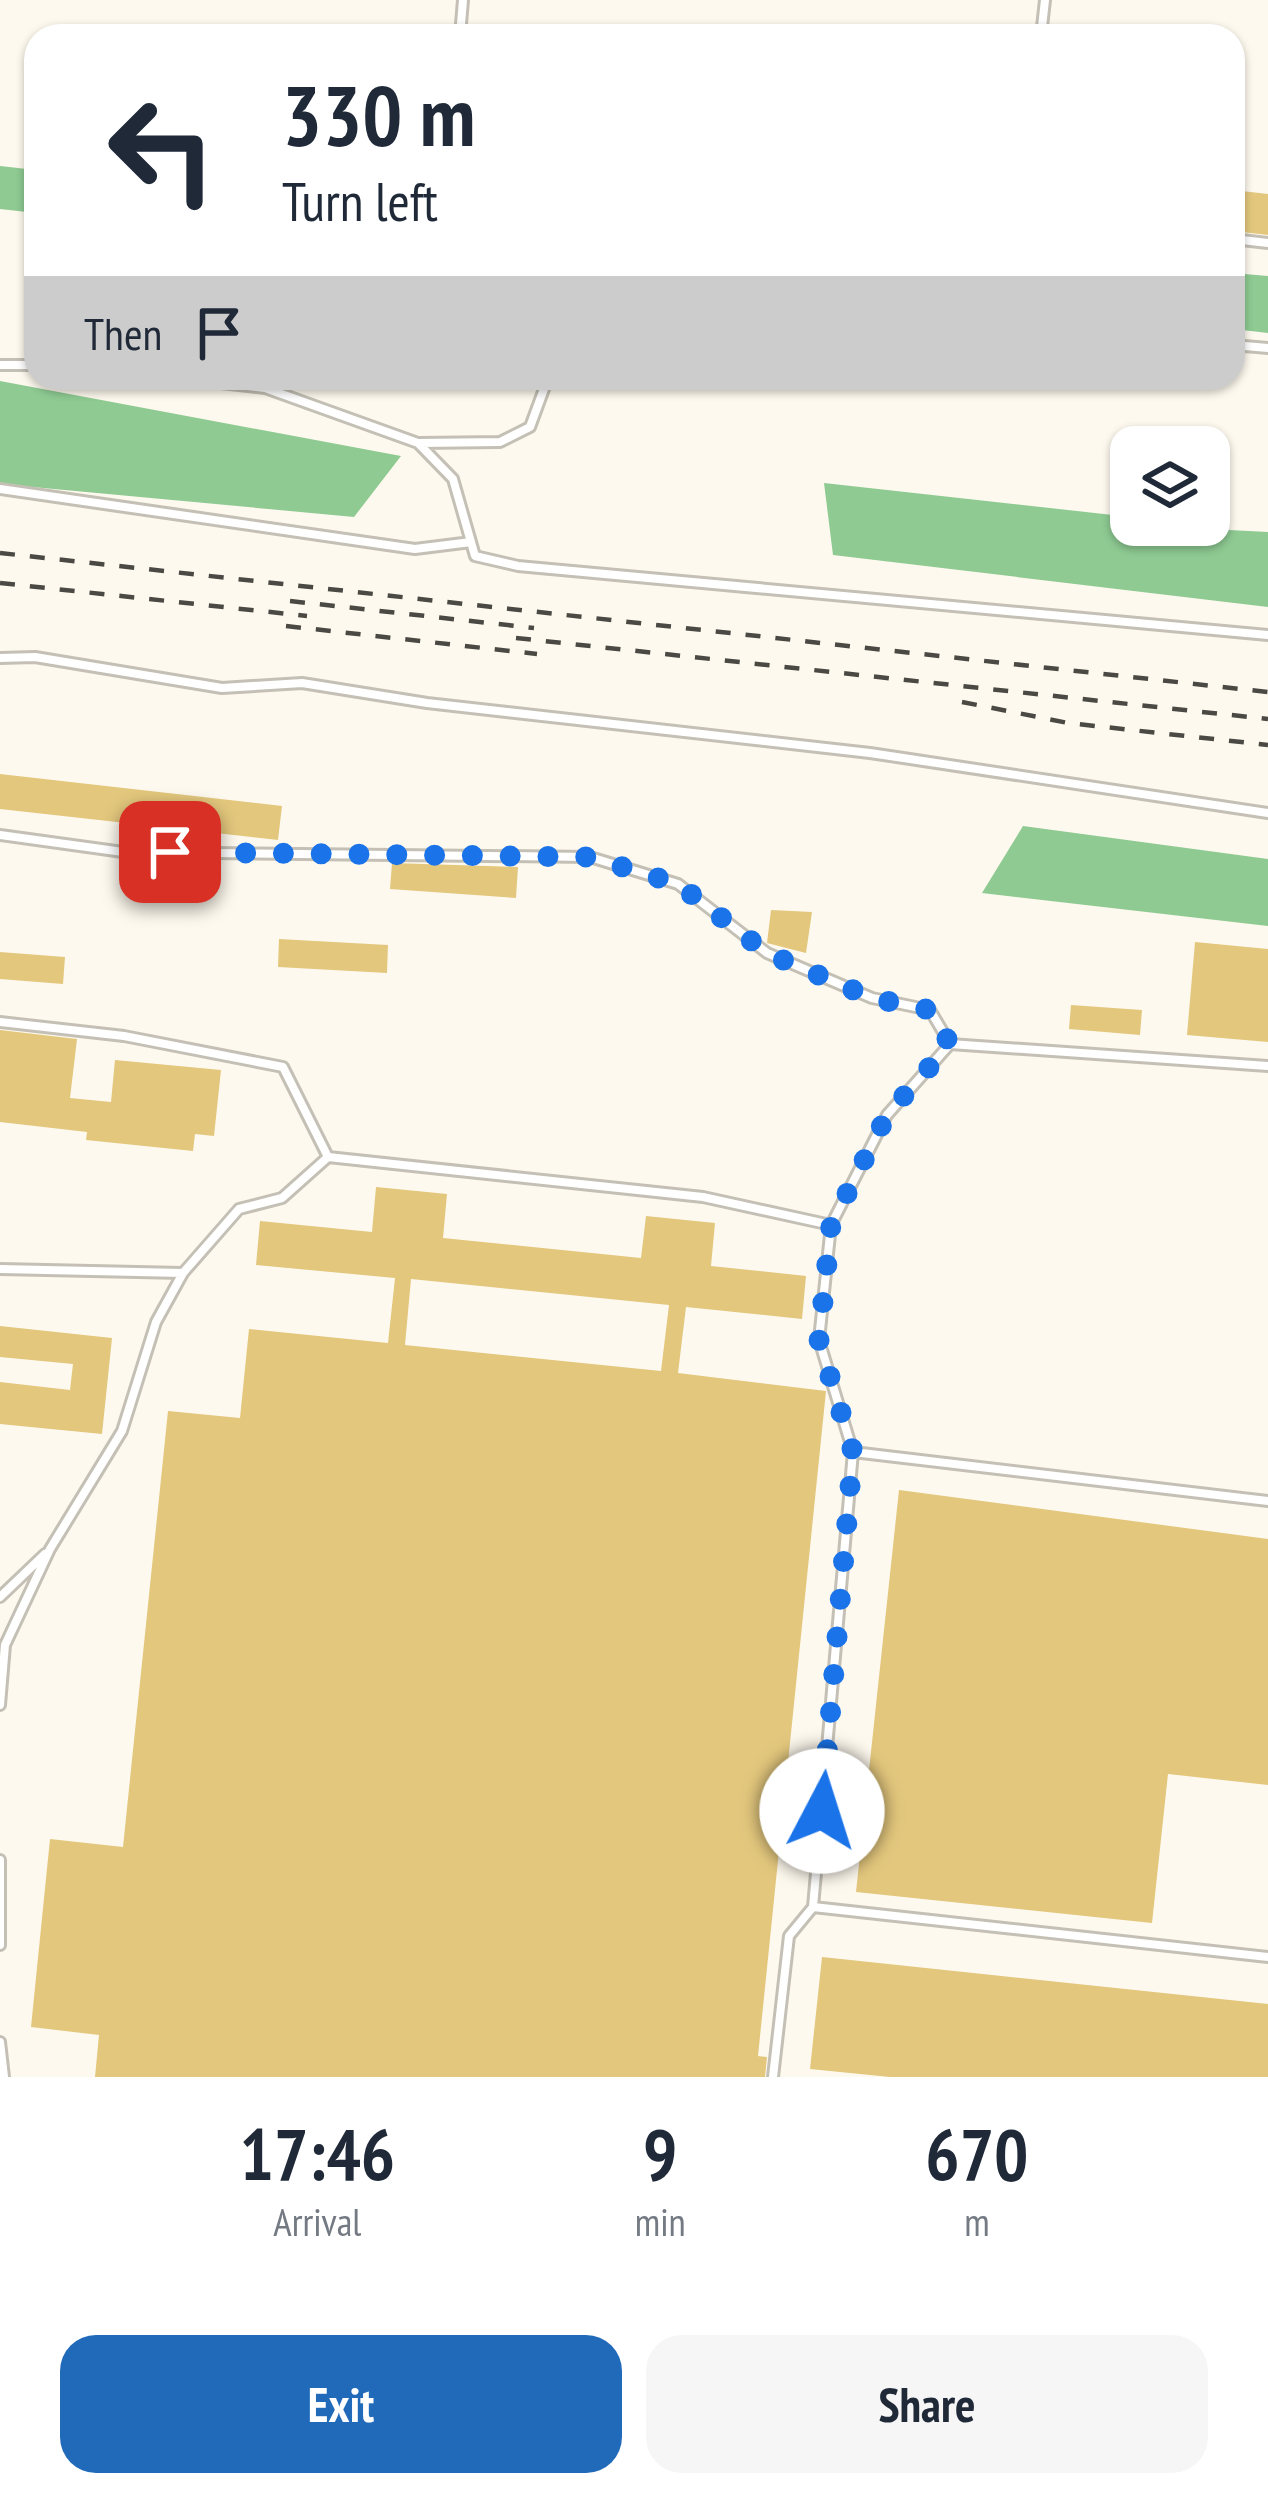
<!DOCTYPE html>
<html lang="en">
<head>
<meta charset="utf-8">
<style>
	:root { --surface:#fff; --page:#f6f6f7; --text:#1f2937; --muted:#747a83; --accent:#206ab9 }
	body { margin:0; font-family:"PT Sans Narrow",sans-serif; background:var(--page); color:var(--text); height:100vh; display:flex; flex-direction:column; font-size:45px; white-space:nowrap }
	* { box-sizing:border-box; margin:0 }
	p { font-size:39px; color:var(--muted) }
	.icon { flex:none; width:66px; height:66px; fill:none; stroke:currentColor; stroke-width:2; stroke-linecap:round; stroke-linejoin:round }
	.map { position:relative; height:2077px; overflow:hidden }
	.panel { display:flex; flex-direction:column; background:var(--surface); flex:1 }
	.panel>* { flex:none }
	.banner { position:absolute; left:24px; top:24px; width:1221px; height:366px; border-radius:36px; box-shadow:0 3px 9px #0004; background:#fff; color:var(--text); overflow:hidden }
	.buttons { position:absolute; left:1110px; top:426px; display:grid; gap:24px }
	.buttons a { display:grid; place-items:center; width:120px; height:120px; border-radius:24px; background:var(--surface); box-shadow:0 3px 9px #0004; font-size:60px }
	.pin { position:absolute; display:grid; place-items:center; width:102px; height:102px; color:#fff; margin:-51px; border-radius:24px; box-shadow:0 6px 18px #0006 }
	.me { position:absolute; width:132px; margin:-66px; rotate:5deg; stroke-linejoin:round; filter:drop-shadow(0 0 9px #0008) }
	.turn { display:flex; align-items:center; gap:42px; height:252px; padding:0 60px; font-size:54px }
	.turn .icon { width:156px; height:156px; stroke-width:2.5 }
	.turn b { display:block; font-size:84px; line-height:102px }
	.then { display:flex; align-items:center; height:114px; padding:0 60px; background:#0003; gap:24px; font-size:45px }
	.eta { display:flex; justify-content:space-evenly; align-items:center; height:204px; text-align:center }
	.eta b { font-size:72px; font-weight:700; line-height:84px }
	.primary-button { display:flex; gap:24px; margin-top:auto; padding:24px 60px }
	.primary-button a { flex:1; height:138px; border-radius:36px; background:var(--accent); color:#fff; font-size:48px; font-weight:700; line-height:138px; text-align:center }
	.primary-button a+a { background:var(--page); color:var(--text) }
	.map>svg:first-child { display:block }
	.forest { fill:#8eca92 }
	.building { fill:#e3c77d; fill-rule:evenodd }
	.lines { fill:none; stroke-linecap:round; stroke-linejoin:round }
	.service-casing { stroke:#c4c0b5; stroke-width:14 }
	.service { stroke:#fff; stroke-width:8 }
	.rail { stroke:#4b4944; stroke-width:4.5; stroke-dasharray:15 15; stroke-linecap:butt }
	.route { stroke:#1a73e8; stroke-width:21; stroke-dasharray:0 37.8 }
</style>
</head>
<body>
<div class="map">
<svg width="1268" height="2077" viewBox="0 0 1268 2077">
	<rect width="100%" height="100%" fill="#fef9ee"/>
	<path class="forest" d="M 0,166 L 36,170 L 36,213 L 0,209 Z
		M 1233,273 L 1268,276 L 1268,333 L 1233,329 Z
		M 0,381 L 401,456 L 354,517 L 0,484 Z
		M 824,483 L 1131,517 L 1131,525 L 1268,532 L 1268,607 L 833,555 Z
		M 1023,826 L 1268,859 L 1268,926 L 982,893 Z"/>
	<path class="building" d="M 1233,190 L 1268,194 L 1268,235 L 1233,231 Z
		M 0,774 L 282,806 L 278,840 L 0,809 Z
		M 392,863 L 518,867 L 516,898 L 390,889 Z
		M 771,910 L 812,912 L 806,953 L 767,943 Z
		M 279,939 L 388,945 L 387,973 L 278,967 Z
		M 1195,942 L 1268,949 L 1268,1042 L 1187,1035 Z
		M 0,952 L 65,957 L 63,984 L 0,979 Z
		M 1071,1005 L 1142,1010 L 1140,1035 L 1069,1029 Z
		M 0,1030 L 77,1039 L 70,1098 L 111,1102 L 115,1060 L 221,1070 L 214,1136 L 195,1134 L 193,1151 L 86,1140 L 87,1132 L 0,1122 Z
		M 376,1187 L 447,1194 L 443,1238 L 641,1258 L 646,1216 L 715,1223 L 711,1266 L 806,1276 L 802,1319 L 686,1307 L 678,1373 L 826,1391 L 758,2056 L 767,2057 L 765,2077 L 95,2077 L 99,2035 L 31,2027 L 50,1839 L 123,1847 L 168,1411 L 240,1418 L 249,1329 L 388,1343 L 395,1278 L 256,1265 L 260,1221 L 372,1232 ZM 411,1279 L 669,1305 L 661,1371 L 405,1345 Z
		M 0,1326 L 112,1338 L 102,1434 L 0,1424 L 0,1382 L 70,1390 L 73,1364 L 0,1357 Z
		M 899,1490 L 1268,1539 L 1268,1785 L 1168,1774 L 1152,1923 L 856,1892 Z
		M 822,1957 L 1268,2004 L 1268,2077 L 890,2077 L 810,2069 Z"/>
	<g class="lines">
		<g class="service-casing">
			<path id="service" d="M 460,36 L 463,0
				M 1041,36 L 1045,0
				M 1233,239 L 1268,243
				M 1233,345 L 1268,348
				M 0,365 L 36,365
				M 176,378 L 265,388 L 418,443 L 453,479 L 475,556 L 518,566 L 1268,635
				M 419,443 L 500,442 L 530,427 L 548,378
				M 0,489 L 415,549 L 471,542
				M 0,658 L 35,657 L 222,688 L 302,683 L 427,703 L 870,753 L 1268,813
				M 0,835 L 123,852 L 590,857 L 678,884 L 767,953 L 872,998 L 930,1010 L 950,1044
				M 0,1022 L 124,1036 L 283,1067 L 328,1157 L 703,1197 L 831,1225
				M 1268,1066 L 950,1044 L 887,1115 L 831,1225 L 819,1340 L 853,1452 L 813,1907 L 1268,1957
				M 0,1269 L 183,1273 L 156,1322 L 122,1431 L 50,1549 L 5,1645 L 0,1705
				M 183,1273 L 239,1209 L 282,1198 L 328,1157
				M 853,1452 L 1268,1501
				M 0,1597 L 45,1554
				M 0,1860 L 0,1945
				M 0,2042 L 4,2077
				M 773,2077 L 789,1936 L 813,1907"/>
		</g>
		<use href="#service" class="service"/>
		<path class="rail" d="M 0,553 L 1268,692
			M 0,583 L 307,616
			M 290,601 L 534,628
			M 286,626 L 537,654
			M 516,638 L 1268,719
			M 962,702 L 1068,723 L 1268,745"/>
	</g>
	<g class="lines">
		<path class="route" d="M 170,852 L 590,857 L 678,884 L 767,953 L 872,998 L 930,1010 L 950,1044 L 887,1115 L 831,1225 L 819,1340 L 853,1452 L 822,1811"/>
	</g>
</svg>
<div class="buttons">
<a><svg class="icon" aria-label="layers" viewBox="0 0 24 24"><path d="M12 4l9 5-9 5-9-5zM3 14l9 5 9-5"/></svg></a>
</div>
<div class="pin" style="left:170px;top:852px;background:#d93025"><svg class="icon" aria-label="arrive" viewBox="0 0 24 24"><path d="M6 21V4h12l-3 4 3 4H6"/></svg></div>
<svg class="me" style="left:822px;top:1811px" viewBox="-20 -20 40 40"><circle r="19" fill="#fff"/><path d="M0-13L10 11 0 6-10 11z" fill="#1a73e8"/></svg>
<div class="banner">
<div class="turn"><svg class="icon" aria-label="left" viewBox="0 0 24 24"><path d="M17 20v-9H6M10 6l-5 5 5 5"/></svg><div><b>330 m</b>Turn left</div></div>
<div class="then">Then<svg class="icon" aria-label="arrive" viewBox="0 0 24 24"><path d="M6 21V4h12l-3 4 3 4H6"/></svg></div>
</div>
</div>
<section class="panel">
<div class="eta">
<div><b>17:46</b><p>Arrival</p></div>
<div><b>9</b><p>min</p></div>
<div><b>670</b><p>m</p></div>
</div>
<div class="primary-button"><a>Exit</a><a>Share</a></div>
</section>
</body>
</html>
